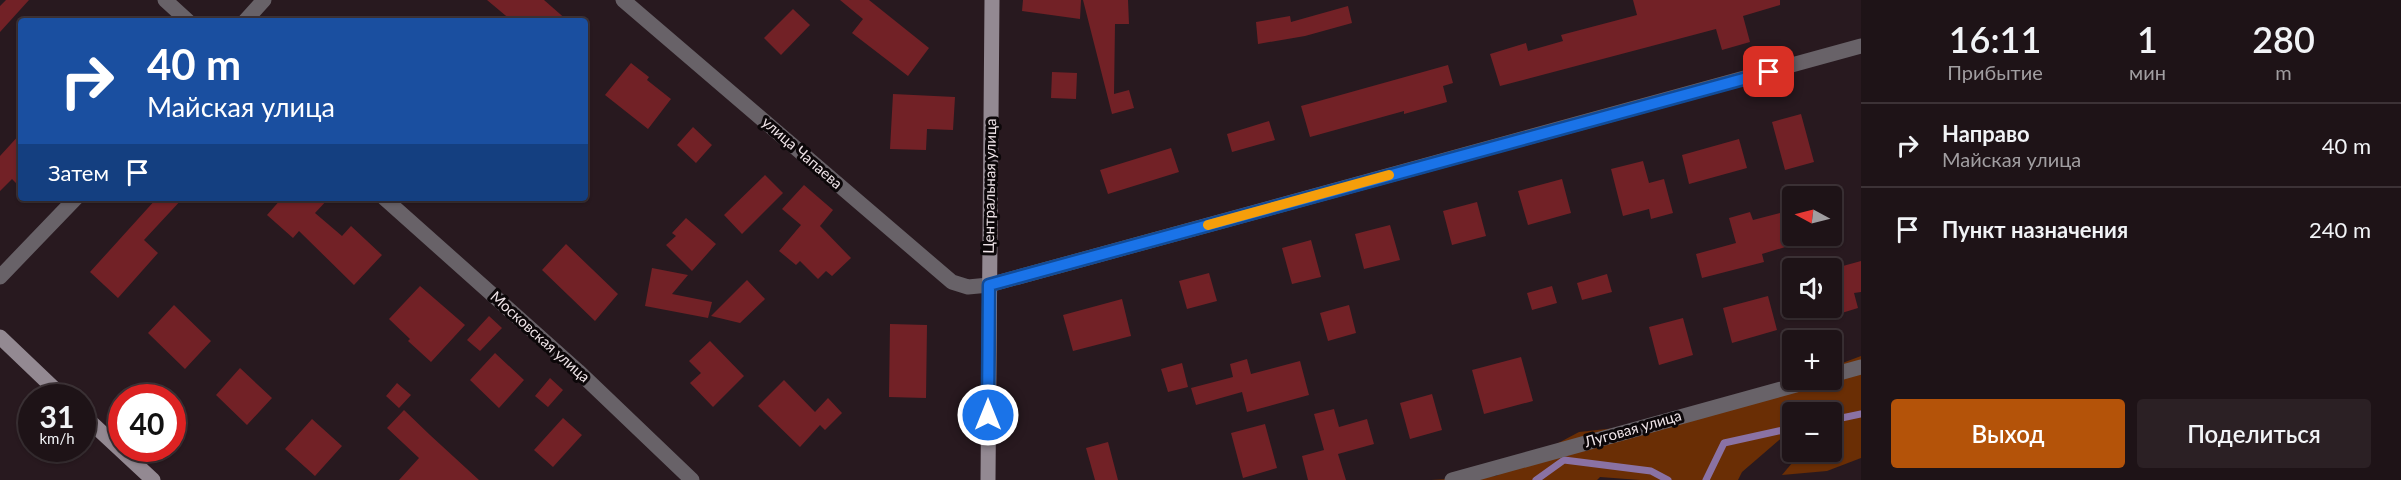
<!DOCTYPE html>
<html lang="ru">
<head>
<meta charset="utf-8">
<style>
	:root { --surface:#1e1317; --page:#2b2024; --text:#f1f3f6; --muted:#a19ea1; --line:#3c3236; --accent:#b45309 }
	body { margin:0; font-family:Lato,sans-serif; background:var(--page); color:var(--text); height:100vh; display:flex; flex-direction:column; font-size:22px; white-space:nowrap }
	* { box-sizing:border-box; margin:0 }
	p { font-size:20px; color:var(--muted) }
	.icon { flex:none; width:33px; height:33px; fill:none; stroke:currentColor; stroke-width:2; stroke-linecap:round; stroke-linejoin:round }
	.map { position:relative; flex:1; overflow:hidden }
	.sheet { display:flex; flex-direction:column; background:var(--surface); width:540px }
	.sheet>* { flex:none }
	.banner { position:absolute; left:18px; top:18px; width:570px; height:183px; border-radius:6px; box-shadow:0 2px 4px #0004,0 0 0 2px var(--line); background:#1a4fa0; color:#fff; overflow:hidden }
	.needle { width:39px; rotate:277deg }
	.fabs { position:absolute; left:1782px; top:186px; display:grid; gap:12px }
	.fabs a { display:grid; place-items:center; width:60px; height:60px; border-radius:6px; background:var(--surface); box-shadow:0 2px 4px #0004,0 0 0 2px var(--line); font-size:30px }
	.speed { position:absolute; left:18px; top:384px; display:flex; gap:12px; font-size:30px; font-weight:700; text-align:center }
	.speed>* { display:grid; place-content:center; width:78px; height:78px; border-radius:50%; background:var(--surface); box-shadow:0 2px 4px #0004,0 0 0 2px var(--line); line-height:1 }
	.speed small { font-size:15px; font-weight:400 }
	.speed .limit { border:9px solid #d22; background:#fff; color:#111 }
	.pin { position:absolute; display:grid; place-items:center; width:51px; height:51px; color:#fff; margin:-26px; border-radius:12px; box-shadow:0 3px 9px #0006 }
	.me { position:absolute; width:66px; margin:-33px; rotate:0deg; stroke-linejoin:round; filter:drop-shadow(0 0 4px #0008) }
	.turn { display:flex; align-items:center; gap:21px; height:126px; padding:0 30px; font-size:27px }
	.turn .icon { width:78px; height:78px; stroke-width:2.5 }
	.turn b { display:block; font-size:42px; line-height:51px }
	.then { display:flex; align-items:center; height:57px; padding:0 30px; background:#0003; gap:12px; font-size:22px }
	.eta { display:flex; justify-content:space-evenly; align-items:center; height:102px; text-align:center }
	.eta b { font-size:36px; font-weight:600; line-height:42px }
	.cta { display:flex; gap:12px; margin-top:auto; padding:12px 30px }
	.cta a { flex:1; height:69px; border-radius:6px; background:var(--accent); color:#fff; font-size:24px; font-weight:600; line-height:69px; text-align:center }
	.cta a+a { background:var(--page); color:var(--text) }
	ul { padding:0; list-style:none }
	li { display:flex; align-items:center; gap:18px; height:84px; padding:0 30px; border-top:2px solid var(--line) }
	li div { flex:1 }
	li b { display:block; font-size:22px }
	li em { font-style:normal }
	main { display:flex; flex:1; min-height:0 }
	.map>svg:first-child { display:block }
	.green { fill:#6a2e05 }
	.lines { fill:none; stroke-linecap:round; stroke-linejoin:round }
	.stream { stroke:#8a72a4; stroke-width:7 }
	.building { fill:#722126 }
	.street { stroke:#686268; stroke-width:15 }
	.secondary { stroke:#938992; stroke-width:15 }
	.route-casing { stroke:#114b97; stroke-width:15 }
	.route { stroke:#1a73e8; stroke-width:10 }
	.slow { stroke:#f59e0b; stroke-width:10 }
	.labels { text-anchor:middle; stroke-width:6; stroke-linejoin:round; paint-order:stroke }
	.street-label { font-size:15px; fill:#efe4e8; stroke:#0c0709 }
</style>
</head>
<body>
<main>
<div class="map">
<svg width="1861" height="480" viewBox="0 0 1861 480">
	<rect width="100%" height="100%" fill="#28191f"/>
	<path class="green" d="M 1861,356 L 1861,458 L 1827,471 L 1782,475 C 1801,452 1802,452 1832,452 L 1835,433 L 1832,432 L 1832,412 L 1792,412 L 1792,429 L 1742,472 L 1738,480 L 1640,480 L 1600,477 L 1597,480 L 1431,480 L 1496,476 L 1579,432 L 1698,419 L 1800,380 L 1832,380 L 1832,367 Z"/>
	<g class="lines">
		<path class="stream" d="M 1832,420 L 1861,414
			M 1536,480 L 1564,460 L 1651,471 L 1668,480
			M 1706,480 L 1724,443 L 1792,428"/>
	</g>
	<path class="building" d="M 6,0 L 29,0 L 0,32 L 0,6 Z
		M 487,0 L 544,0 L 568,21 L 512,21 Z
		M 840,0 L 869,0 L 929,48 L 908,76 L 852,33 L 863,19 Z
		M 1023,0 L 1081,0 L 1080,19 L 1022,11 Z
		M 1083,0 L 1128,0 L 1129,24 L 1115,24 L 1114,94 L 1129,90 L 1134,108 L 1112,114 Z
		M 1633,0 L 1780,0 L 1780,5 L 1743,16 L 1750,42 L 1722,50 L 1716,29 L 1500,86 L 1490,54 L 1526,43 L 1528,51 L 1563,41 L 1561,35 L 1637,15 Z
		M 1348,6 L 1352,23 L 1305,36 L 1258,44 L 1256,22 L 1290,16 L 1291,22 Z
		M 793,9 L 810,25 L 781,55 L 764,38 Z
		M 631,63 L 649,77 L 647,80 L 671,99 L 648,129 L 605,95 Z
		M 1448,65 L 1453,83 L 1443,86 L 1447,102 L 1404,114 L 1404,111 L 1310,137 L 1301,106 Z
		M 1052,72 L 1077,73 L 1076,99 L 1051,98 Z
		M 893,94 L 955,97 L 953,130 L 927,129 L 926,150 L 890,149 Z
		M 1801,114 L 1814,162 L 1785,170 L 1772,122 Z
		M 1269,121 L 1275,140 L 1232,152 L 1227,134 Z
		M 693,127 L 712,145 L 696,163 L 677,145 Z
		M 21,133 L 21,188 L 12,179 L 0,191 L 0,156 Z
		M 1739,139 L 1747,168 L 1689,184 L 1682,155 Z
		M 1171,148 L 1179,172 L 1108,194 L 1100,170 Z
		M 1643,161 L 1649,183 L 1664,179 L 1673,213 L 1651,219 L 1649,209 L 1623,216 L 1611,169 Z
		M 765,175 L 783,193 L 742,234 L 724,215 Z
		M 1562,179 L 1571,213 L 1528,225 L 1518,191 Z
		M 804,185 L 833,210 L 820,226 L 851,258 L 832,276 L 826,271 L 818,279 L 800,261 L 796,265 L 779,251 L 801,225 L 782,209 Z
		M 157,198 L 183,198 L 144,240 L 158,253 L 118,298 L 90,272 Z
		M 282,198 L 329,198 L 315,213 L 342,236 L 351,226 L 382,255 L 354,285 L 299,231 L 293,238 L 267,215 Z
		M 1477,202 L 1486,236 L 1452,245 L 1443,211 Z
		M 1792,210 L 1792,245 L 1762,254 L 1764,262 L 1702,278 L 1696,254 L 1736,243 L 1729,218 L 1750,212 L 1753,220 Z
		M 686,218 L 716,244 L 692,271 L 666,245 L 676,236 L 672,233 Z
		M 1390,225 L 1400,260 L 1364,269 L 1355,234 Z
		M 1311,240 L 1321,277 L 1292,284 L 1282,248 Z
		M 566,244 L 618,294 L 595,321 L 542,270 Z
		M 1861,261 L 1861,292 L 1854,293 L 1858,308 L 1832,316 L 1832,269 Z
		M 652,268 L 688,275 L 672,294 L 712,302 L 708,318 L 645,306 Z
		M 1209,273 L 1217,301 L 1187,309 L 1179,281 Z
		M 1607,274 L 1612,292 L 1582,300 L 1577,283 Z
		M 747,280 L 765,299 L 740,323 L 711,316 Z
		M 420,286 L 465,325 L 431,362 L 408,341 L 410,339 L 389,319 Z
		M 1552,286 L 1557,303 L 1532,310 L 1527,293 Z
		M 1768,296 L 1777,330 L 1732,343 L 1723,308 Z
		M 1122,299 L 1131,336 L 1073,351 L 1063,315 Z
		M 174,305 L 211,341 L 185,369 L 148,333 Z
		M 1349,305 L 1356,333 L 1328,341 L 1320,313 Z
		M 489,316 L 502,328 L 480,351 L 467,340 Z
		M 1683,318 L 1693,355 L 1659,365 L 1649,327 Z
		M 890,324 L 927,325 L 926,398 L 889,397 Z
		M 710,341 L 744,376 L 713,407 L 690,383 L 701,373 L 689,361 Z
		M 495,353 L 524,380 L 499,408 L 470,380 Z
		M 1521,357 L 1533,401 L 1484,414 L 1472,370 Z
		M 1247,359 L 1251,374 L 1300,361 L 1309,395 L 1247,412 L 1242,392 L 1196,405 L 1191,388 L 1233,377 L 1230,364 Z
		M 1182,363 L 1188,387 L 1168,392 L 1161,369 Z
		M 240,368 L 272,398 L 247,425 L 216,395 Z
		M 550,378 L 563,390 L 548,407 L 535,396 Z
		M 784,380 L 815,412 L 828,398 L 842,413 L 825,430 L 820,425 L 800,447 L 758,406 Z
		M 397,383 L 411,395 L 399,408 L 386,396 Z
		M 1432,394 L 1442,430 L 1410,439 L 1400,403 Z
		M 1334,409 L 1339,427 L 1367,419 L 1374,444 L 1338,454 L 1346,480 L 1308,480 L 1302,456 L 1324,450 L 1314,414 Z
		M 404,410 L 430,435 L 479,480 L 399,480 L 419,458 L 387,428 Z
		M 563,418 L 582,435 L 553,467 L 534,450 Z
		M 312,419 L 342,446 L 315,476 L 285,449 Z
		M 1265,424 L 1277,468 L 1243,478 L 1231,433 Z
		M 1108,442 L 1118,480 L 1095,480 L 1086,448 Z"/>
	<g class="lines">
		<path class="street" d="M 165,0 L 188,21
			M 623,0 L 952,282 L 968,287 L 989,285 L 1861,46
			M 245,21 L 264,0
			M 384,198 L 578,371 L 692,480
			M 0,277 L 76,198
			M 1832,375 L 1861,367
			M 1452,480 L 1814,380"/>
		<path class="secondary" d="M 0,337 L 64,398
			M 82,414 L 153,480
			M 988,480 L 992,0"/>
	</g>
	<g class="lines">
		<g class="route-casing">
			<path id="route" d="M 988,415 L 989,285 L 1769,72"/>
		</g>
		<use href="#route" class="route"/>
		<path class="slow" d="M 1208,225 L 1389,175"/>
	</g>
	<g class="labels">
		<g class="street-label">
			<text transform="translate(802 153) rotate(41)" y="5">улица Чапаева</text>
			<text transform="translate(990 186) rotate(-89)" y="5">Центральная улица</text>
			<text transform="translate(540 337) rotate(42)" y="5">Московская улица</text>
			<text transform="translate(1633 429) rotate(-16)" y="5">Луговая улица</text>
		</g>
	</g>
</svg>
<div class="fabs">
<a><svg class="needle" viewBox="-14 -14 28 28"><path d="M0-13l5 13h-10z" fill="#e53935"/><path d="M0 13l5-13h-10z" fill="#a19ea1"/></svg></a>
<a><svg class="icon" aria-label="sound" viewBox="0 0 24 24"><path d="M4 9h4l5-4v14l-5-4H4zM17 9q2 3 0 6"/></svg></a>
<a>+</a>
<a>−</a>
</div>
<div class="speed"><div>31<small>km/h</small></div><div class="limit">40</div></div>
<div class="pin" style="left:1769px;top:72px;background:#d93025"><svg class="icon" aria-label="arrive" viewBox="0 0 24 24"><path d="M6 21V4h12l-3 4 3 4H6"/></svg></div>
<svg class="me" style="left:988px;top:415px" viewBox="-20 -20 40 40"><circle r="17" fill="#1a73e8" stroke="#fff" stroke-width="3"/><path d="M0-11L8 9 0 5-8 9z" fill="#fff"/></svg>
<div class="banner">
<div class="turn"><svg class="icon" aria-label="right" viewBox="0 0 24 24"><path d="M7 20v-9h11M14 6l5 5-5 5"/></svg><div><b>40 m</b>Майская улица</div></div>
<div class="then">Затем<svg class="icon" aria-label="arrive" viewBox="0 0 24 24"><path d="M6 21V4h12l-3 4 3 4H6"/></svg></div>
</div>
</div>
<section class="sheet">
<div class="eta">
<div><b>16:11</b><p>Прибытие</p></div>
<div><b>1</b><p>мин</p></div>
<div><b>280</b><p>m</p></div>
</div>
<ul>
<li><svg class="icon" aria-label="right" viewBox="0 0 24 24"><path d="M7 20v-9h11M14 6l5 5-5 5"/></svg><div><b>Направо</b><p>Майская улица</p></div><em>40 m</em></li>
<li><svg class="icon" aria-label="arrive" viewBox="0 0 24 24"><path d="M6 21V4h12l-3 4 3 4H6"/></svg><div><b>Пункт назначения</b></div><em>240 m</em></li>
</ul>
<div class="cta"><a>Выход</a><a>Поделиться</a></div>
</section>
</main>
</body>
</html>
